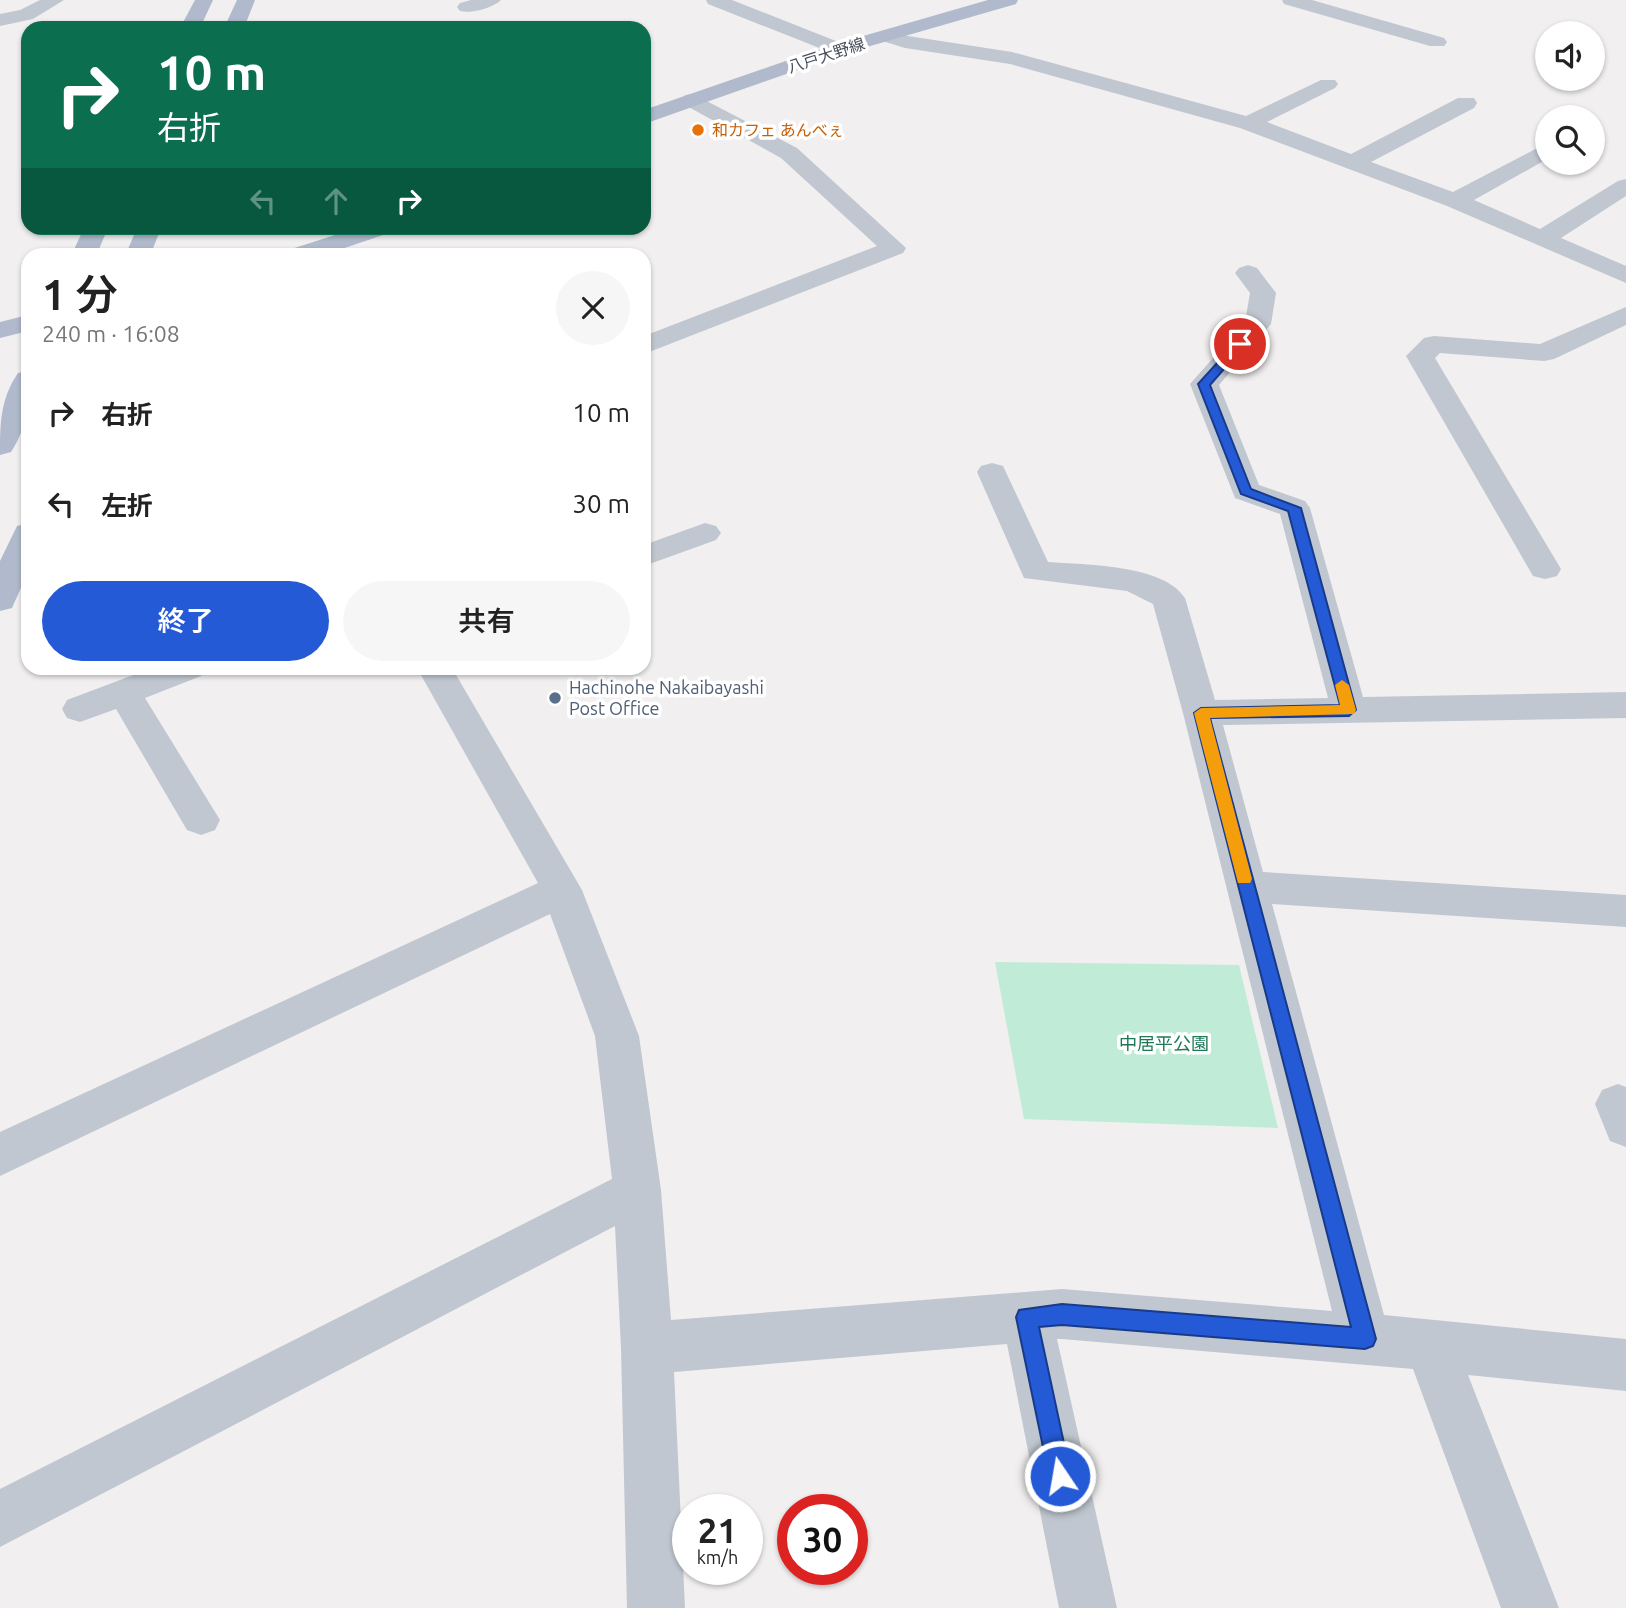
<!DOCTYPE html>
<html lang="ja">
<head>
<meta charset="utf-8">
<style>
	:root { --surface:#fff; --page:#f6f6f6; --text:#222; --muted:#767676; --accent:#245ad6 }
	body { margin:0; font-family:Ubuntu,"Noto Sans JP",sans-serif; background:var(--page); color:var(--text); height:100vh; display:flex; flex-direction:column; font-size:26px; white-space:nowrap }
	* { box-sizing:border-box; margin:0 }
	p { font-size:23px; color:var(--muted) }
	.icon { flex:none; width:38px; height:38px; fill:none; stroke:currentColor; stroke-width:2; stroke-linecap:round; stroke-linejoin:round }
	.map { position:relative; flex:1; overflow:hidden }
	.details { position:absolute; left:21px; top:248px; width:630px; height:427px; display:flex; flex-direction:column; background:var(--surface); border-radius:21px; box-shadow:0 2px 5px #0004 }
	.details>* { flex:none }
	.guide { position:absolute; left:21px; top:21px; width:630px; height:214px; border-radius:21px; box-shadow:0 2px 5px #0004; background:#0b6e4f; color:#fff; overflow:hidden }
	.buttons { position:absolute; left:1535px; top:21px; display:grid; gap:14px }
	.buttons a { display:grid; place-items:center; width:70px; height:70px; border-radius:50%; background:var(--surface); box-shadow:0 2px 5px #0004; font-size:35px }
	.speed { position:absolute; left:672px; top:1494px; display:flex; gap:14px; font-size:35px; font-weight:700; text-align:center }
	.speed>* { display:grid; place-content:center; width:91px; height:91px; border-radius:50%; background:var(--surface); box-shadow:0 2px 5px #0004; line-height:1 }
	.speed small { font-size:18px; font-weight:400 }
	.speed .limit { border:10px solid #d22; background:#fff; color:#111 }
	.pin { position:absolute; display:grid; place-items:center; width:60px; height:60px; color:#fff; margin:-30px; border:4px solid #fff; border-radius:50%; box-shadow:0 2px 7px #0007 }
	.me { position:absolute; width:77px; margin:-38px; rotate:348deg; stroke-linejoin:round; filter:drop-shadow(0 0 5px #0008) }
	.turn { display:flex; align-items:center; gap:24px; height:147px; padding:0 21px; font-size:32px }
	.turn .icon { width:91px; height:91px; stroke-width:2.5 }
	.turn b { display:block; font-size:49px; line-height:60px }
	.lanes { display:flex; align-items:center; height:66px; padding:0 21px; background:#0003; justify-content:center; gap:35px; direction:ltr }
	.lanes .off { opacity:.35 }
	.round { display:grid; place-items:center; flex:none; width:74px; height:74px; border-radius:37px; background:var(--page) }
	.head { display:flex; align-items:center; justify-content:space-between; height:119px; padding:0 21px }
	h1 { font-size:42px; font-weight:600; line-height:52px }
	.cta { display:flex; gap:14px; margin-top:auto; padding:14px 21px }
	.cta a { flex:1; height:80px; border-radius:42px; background:var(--accent); color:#fff; font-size:28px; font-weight:600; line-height:80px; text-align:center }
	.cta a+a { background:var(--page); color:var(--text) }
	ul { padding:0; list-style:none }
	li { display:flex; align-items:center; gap:21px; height:91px; padding:0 21px }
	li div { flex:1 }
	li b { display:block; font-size:26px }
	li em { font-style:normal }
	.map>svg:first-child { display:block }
	.green { fill:#c0ecd7 }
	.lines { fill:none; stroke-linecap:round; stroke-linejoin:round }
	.minor { fill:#c0c7d0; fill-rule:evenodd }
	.primary { fill:#b0bacc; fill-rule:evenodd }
	.route { fill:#245ad6; stroke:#173a8b; stroke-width:2 }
	.slow { fill:#f59e0b }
	.food-dot { fill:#e8710a; stroke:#fff; stroke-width:2.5 }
	.service-dot { fill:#5c6f8a; stroke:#fff; stroke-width:2.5 }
	.labels { text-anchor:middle; stroke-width:7; stroke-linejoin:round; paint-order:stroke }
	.far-street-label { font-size:16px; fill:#484f5b; stroke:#fff }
	.far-food-label { font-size:16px; fill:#c56008; stroke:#fff; text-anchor:start }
	.service-label { font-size:18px; fill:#4e5e75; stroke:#fff; text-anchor:start }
	.park-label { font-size:18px; fill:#1d7857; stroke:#fff }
</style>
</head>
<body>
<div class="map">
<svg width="1626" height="1608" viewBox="0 0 1626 1608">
	<rect width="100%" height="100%" fill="#f1efef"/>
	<path class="green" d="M 995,962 L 1239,965 L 1278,1128 L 1024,1119 Z"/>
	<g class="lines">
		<path class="minor" d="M 40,0 L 64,0 L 33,19 L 0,26 L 0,14 L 20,10 Z
			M 471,0 L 501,0 C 493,8 472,14 460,11 L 457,7 L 460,3 Z
			M 706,0 L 732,0 L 846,45 L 849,49 L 846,53 L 832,53 L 708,4 Z
			M 1282,0 L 1312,0 L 1444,38 L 1447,42 L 1444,46 L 1430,46 L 1284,4 Z
			M 886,30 L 908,36 L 1012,52 L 1246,116 L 1321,80 L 1335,80 L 1338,84 L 1335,88 L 1267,122 L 1351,154 L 1458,98 L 1474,98 L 1477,103 L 1474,108 L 1371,162 L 1453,192 L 1547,143 L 1547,159 L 1474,200 L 1540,229 L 1618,181 L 1626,179 L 1626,196 L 1561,238 L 1626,266 L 1626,283 L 1447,206 L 1240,128 L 1010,64 L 905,48 L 879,40 L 876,36 L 879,32 Z
			M 693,94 L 797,148 L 906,248 L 903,253 L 644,354 L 644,336 L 877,246 L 781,158 L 685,105 L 682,100 L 685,95 Z
			M 1248,265 L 1257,268 L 1276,293 L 1271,324 L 1219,385 L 1259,485 L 1305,501 L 1310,508 L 1363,697 L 1626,692 L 1626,718 L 1223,725 L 1263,872 L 1626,895 L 1626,927 L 1272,904 L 1384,1315 L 1626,1339 L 1626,1391 L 1468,1375 L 1559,1608 L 1501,1608 L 1413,1369 L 1062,1339 L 1057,1339 L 1117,1608 L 1059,1608 L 1007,1344 L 674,1372 L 685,1608 L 627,1608 L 621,1348 L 615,1226 L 0,1547 L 0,1489 L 612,1179 L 595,1036 L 550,914 L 0,1176 L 0,1132 L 538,883 L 417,668 L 452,668 L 582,890 L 639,1036 L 661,1190 L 671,1320 L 1062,1289 L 1332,1311 L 1183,713 L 1153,604 L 1127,591 L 1024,578 L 977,472 L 981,466 L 992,463 L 1003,466 L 1048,562 C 1085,565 1163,564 1185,598 L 1215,700 L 1328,698 L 1280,514 L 1235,498 L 1190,384 L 1245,322 L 1250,293 L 1235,273 L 1239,268 Z
			M 1626,307 L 1626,325 L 1554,359 L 1544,361 L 1440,353 L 1435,358 L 1561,569 L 1557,576 L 1545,579 L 1533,576 L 1406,356 L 1424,338 L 1434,336 L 1540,344 Z
			M 705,523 L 716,526 L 721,533 L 716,540 L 644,566 L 644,545 Z
			M 152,668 L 206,668 L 201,676 L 145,698 L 220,820 L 215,830 L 201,835 L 187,830 L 116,709 L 80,722 L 67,718 L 62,709 L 67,700 Z
			M 1618,1084 L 1626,1087 L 1626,1147 L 1610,1141 L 1595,1104 L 1602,1090 Z"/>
		<path class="primary" d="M 195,0 L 213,0 L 200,28 L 180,28 Z
			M 237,0 L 255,0 L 244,28 L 224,28 Z
			M 988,0 L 1018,0 L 1016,4 L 846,53 L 644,124 L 644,110 L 832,45 Z
			M 84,228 L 108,228 L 96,256 L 71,256 Z
			M 137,228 L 161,228 L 150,256 L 125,256 Z
			M 357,228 L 392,228 L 389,233 L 321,256 L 282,256 L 285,251 Z
			M 28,315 L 28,331 L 0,338 L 0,322 Z
			M 28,371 C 28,400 28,427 11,452 L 0,455 C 0,425 0,399 18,373 Z
			M 28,523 L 28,572 L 12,608 L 0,611 L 0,561 L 17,526 Z"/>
	</g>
	<path class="route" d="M 1236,342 L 1246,344 L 1210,385 L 1251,489 L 1301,508 L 1356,710 L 1349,716 L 1210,718 L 1376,1339 L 1373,1346 L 1365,1349 L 1062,1325 L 1039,1327 L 1071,1476 L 1068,1484 L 1060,1487 L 1052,1484 L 1049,1476 L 1016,1317 L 1019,1310 L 1062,1304 L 1351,1327 L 1194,713 L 1201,708 L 1340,705 L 1288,511 L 1241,494 L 1198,384 Z"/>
	<path class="slow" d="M 1342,680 L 1349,685 L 1356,710 L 1354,714 L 1210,718 L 1252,879 L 1250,883 L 1238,883 L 1194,713 L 1201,708 L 1340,705 L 1335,685 Z"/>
	<circle class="food-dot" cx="698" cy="130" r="7"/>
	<circle class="service-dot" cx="555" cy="698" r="7"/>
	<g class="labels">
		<g class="far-street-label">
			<text transform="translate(826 55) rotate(-18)" y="6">八戸大野線</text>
		</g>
		<g class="far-food-label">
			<text x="712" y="136">和カフェ あんべぇ</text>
		</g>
		<g class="service-label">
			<text x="569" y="694">Hachinohe Nakaibayashi<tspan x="569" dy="21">Post Office</tspan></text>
		</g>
		<g class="park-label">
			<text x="1164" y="1050">中居平公園</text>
		</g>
	</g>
</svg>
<div class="buttons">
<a><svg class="icon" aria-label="sound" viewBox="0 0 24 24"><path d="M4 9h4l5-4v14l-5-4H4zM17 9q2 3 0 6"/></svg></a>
<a><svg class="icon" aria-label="search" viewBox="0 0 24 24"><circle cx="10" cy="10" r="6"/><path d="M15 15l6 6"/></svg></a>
</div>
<div class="speed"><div>21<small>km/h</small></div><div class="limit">30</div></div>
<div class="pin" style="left:1240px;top:344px;background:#d93025"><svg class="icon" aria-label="arrive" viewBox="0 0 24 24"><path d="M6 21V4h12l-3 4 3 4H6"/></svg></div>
<svg class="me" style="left:1060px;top:1476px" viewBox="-20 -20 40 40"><circle r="17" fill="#245ad6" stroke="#fff" stroke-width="3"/><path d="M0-11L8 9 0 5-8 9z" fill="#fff"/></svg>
<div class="guide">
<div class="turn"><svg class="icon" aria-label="right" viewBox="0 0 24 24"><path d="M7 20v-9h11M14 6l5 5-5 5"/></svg><div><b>10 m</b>右折</div></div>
<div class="lanes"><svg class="icon off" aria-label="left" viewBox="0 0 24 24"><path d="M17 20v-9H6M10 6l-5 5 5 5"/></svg><svg class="icon off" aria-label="ahead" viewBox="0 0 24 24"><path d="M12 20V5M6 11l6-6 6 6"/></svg><svg class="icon" aria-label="right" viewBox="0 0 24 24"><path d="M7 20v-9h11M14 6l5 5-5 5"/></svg></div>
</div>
<section class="details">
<div class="head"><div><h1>1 分</h1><p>240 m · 16:08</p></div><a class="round"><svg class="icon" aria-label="close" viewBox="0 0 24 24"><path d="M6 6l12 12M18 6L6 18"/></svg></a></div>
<ul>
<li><svg class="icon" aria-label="right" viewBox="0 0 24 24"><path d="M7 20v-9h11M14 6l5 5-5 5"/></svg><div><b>右折</b></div><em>10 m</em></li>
<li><svg class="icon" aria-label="left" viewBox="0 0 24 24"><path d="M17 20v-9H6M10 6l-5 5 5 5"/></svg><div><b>左折</b></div><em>30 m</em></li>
</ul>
<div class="cta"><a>終了</a><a>共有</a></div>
</section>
</div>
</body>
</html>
